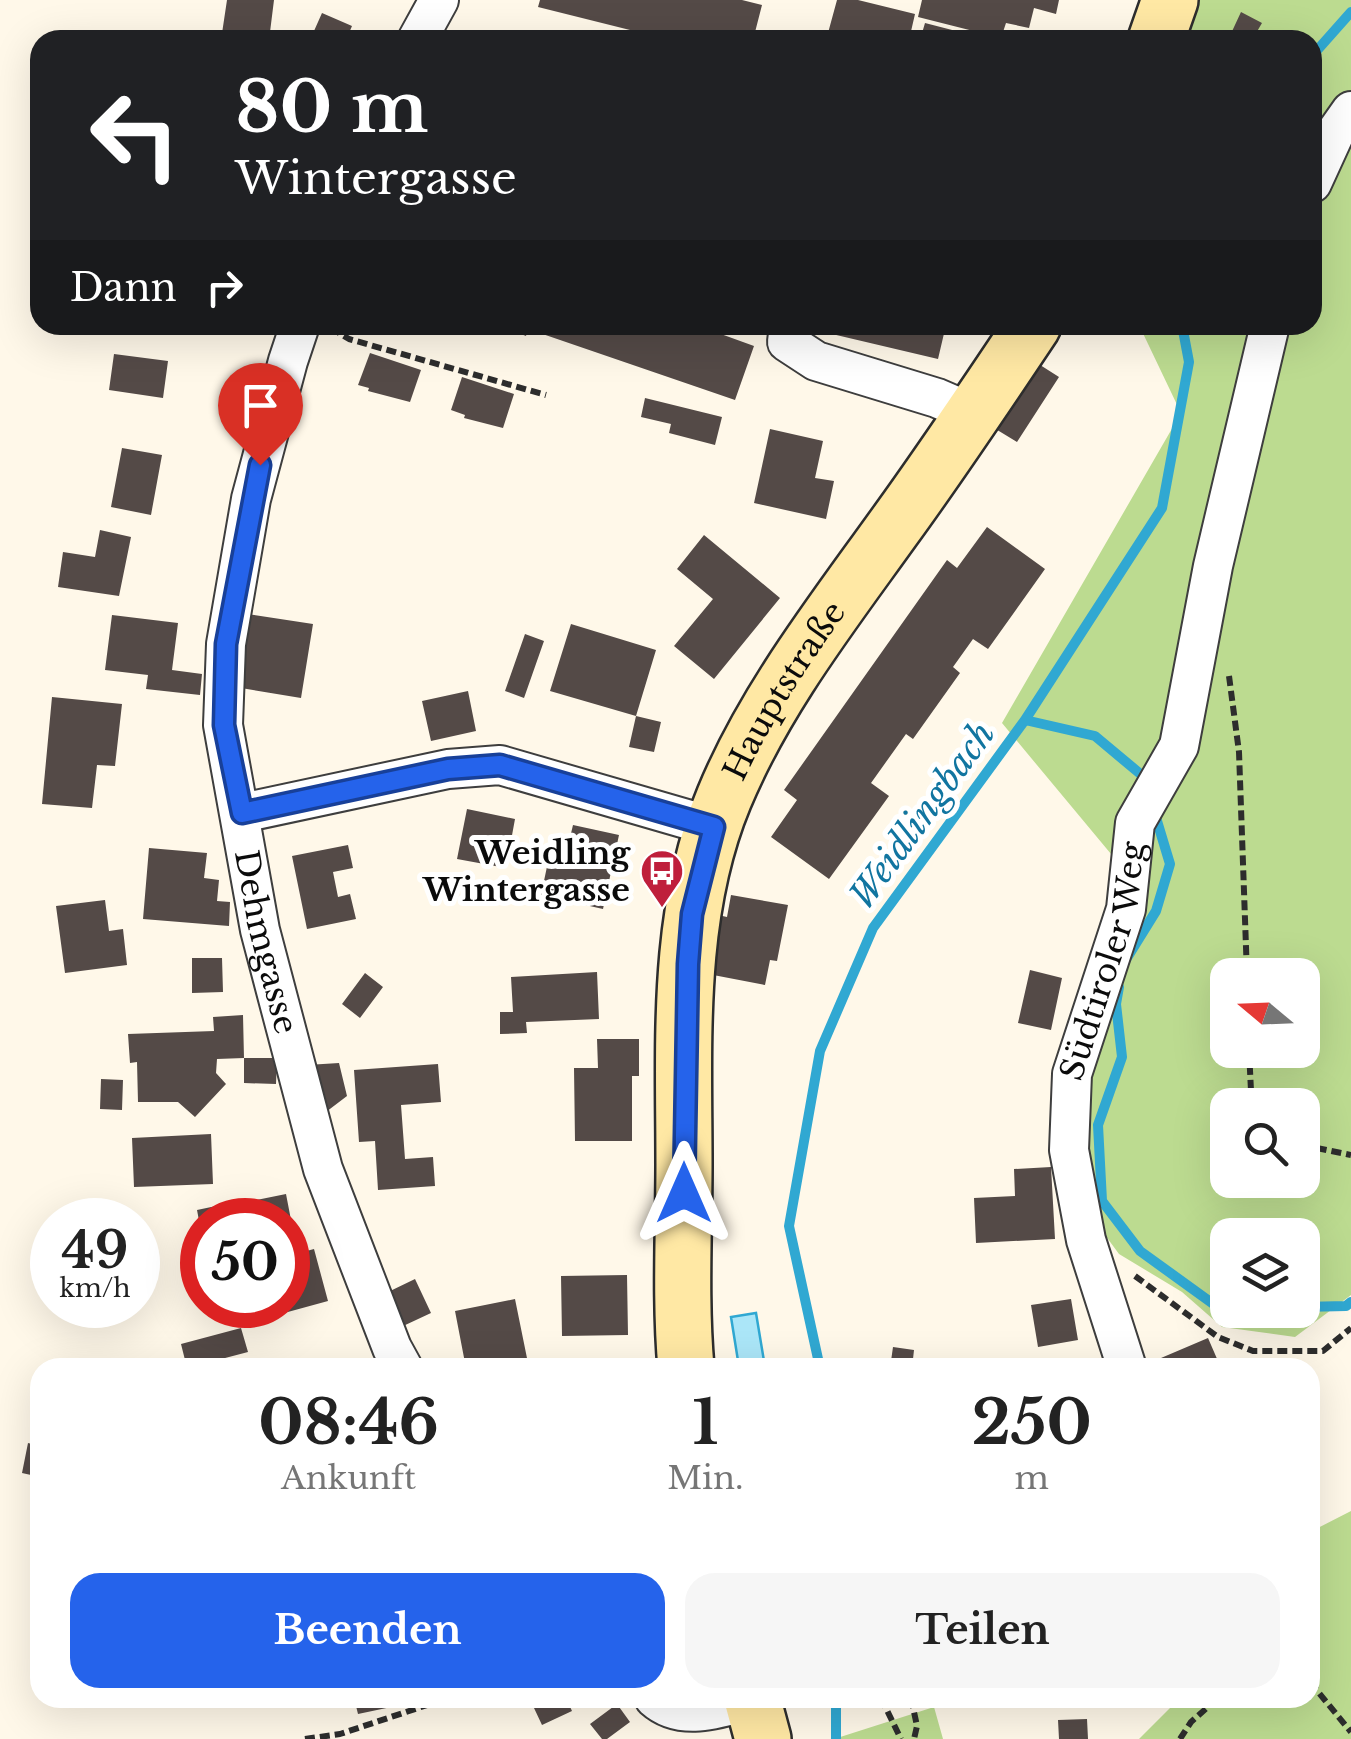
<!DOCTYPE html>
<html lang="de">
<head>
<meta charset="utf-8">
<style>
	:root { --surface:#fff; --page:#f6f6f6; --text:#222; --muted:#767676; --accent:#2563eb }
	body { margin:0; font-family:"Libre Baskerville",serif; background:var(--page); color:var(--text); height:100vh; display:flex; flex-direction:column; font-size:38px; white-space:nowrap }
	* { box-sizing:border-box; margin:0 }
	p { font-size:32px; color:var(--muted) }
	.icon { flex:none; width:55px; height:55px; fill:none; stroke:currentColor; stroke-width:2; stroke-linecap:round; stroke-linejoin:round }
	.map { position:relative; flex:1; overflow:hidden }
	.panel { position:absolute; left:30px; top:1358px; width:1290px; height:350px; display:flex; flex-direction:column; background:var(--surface); border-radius:30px; box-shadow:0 10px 40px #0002 }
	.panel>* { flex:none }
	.banner { position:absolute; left:30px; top:30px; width:1292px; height:305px; border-radius:30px; box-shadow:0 10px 40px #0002; background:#202124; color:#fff; overflow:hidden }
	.needle { width:65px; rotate:289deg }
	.tools { position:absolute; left:1210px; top:958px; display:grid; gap:20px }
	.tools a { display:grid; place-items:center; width:110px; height:110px; border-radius:20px; background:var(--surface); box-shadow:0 10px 40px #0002; font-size:50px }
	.speed { position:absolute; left:30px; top:1198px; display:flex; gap:20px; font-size:50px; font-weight:700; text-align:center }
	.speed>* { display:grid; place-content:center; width:130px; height:130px; border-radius:50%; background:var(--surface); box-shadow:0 10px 40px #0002; line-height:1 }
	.speed small { font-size:25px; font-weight:400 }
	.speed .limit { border:15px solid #d22; background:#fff; color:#111 }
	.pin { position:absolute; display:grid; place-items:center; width:85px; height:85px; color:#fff; margin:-102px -42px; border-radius:50% 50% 50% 0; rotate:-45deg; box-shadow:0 0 10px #0007 }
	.pin .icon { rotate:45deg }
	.me { position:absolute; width:110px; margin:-55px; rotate:0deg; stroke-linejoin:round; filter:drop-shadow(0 0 8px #0008) }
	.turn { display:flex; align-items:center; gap:35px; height:210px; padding:0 40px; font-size:45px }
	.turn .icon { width:130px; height:130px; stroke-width:2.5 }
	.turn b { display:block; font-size:70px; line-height:85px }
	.then { display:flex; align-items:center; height:95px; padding:0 40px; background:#0003; gap:20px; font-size:38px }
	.eta { display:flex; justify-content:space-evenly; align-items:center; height:170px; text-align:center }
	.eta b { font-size:60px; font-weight:800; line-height:70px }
	.cta { display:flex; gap:20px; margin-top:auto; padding:20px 40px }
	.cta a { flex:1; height:115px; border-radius:30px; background:var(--accent); color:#fff; font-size:40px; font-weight:800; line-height:115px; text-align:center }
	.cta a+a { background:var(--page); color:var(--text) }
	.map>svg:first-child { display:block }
	.forest { fill:#bcdb90; fill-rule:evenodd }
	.water { fill:#abe6f8; stroke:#30a8d2; stroke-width:2.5 }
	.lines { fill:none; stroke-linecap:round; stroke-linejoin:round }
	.stream { stroke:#30a8d2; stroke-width:10 }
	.building { fill:#544a47 }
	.minor-casing { stroke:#3e3e3e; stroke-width:42 }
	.secondary-casing { stroke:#2d2d2d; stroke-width:60 }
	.path { stroke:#2d2d2d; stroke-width:6; stroke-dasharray:10 5; stroke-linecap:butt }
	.minor { stroke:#fff; stroke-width:38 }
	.secondary { stroke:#ffe8a4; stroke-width:55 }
	.route-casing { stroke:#184099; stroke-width:25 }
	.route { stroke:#2563eb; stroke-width:18 }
	.labels { text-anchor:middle; stroke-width:10; stroke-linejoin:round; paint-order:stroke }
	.street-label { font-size:32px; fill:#0b0b0b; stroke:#fff }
	.poi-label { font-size:32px; font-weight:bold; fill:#0b0b0b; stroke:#fff; text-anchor:end }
	.water-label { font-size:35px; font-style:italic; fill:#1175a0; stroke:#fff }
</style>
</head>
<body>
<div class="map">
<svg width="1351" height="1739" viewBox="0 0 1351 1739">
	<rect width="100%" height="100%" fill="#fff8e9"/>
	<path class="forest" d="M 1186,0 L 1351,0 L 1351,1295 L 1295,1337 L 1222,1327 L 1182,1292 L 1119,1254 L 1080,1201 L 1075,1069 L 1121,866 L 1002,723 L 1181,413 L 1139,325 L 1312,325 L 1312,40 L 1171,40 ZM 1228,975 L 1302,975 L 1302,1050 L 1228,1050 ZM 1228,1105 L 1302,1105 L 1302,1180 L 1228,1180 ZM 1228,1235 L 1302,1235 L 1302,1310 L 1228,1310 Z
		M 1351,1511 L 1351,1739 L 1139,1739 L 1180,1698 L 1310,1698 L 1310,1532 Z
		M 934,1707 L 943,1739 L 834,1739 Z"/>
	<path class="water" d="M 756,1313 L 765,1367 L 739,1367 L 731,1317 Z"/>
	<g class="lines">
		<path class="stream" d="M 1312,56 L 1351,12
			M 1025,720 L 1095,736 L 1144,777 L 1146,785
			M 1125,961 L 1156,911 L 1170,864 L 1154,811
			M 1119,987 L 1116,1004 L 1122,1057 L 1098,1125 L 1102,1201 L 1140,1251 L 1223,1311 L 1243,1310
			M 1302,1307 L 1346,1306 L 1351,1302
			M 820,1368 L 789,1226 L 820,1051 L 873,928 L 1025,720 L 1162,508 L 1189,362 L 1182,325
			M 836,1698 L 836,1739"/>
	</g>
	<path class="building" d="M 227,0 L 274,0 L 269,40 L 221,40 Z
		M 540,0 L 742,0 L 762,5 L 753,40 L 670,40 L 538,7 Z
		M 837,0 L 858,0 L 915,14 L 909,40 L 890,40 L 866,34 L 864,40 L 814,40 L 816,30 L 828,33 Z
		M 922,0 L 1059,0 L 1056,14 L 1034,8 L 1029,28 L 1006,23 L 1001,38 L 918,17 Z
		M 1241,12 L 1262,23 L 1252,40 L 1228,40 Z
		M 322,13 L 352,26 L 346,40 L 310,40 Z
		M 925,23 L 987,39 L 986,40 L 920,40 Z
		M 498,325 L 696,325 L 754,346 L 735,400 L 528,329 L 526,336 Z
		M 834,325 L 946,325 L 938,359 L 832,334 Z
		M 370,353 L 421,370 L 410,402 L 368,391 L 369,388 L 358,385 Z
		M 114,354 L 168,361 L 163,398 L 109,390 Z
		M 1037,363 L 1059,377 L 1017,442 L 994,428 Z
		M 462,377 L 514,394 L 503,428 L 464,418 L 465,415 L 451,410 Z
		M 645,398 L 722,417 L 715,445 L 669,433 L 671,424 L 641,417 Z
		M 770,429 L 823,441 L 815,478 L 834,481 L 826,519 L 754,503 Z
		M 122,448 L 162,455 L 151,515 L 111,507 Z
		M 987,527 L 1045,569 L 988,649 L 973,639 L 953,667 L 960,673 L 913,739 L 906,734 L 871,783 L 889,796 L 829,879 L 771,837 L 797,800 L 784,790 L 947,560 L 957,568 Z
		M 100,530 L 131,537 L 119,596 L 58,587 L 63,552 L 95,557 Z
		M 704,535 L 780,598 L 714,679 L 674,646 L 713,599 L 677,569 Z
		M 247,614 L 313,624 L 301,698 L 235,687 Z
		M 112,615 L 178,623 L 172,670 L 202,674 L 200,695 L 146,689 L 148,675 L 105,670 Z
		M 571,624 L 656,650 L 636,716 L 550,691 Z
		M 525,634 L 544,641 L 524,698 L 505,691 Z
		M 468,691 L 476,731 L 431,741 L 422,701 Z
		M 52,697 L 122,704 L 115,766 L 97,765 L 92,808 L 42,804 Z
		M 636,716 L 661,722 L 654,752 L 629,747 Z
		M 467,809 L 515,819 L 506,868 L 457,859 Z
		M 573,825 L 619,835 L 603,909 L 541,895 L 552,843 L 568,846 Z
		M 348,845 L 353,868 L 333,872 L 338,897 L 350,894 L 356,919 L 307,929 L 292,856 Z
		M 149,848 L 207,853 L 204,878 L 219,880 L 217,901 L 230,902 L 229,926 L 143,919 Z
		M 731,895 L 788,905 L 777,961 L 770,960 L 765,985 L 708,974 L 718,915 L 727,917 Z
		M 105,900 L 109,931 L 123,929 L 127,965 L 65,973 L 56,906 Z
		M 192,958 L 222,958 L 223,992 L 192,993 Z
		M 1030,970 L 1062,978 L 1051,1030 L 1018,1023 Z
		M 597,972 L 599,1019 L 526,1022 L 527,1033 L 500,1034 L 500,1012 L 513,1012 L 511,977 Z
		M 365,973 L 383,987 L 360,1018 L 342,1004 Z
		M 243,1015 L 244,1058 L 277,1058 L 276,1084 L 244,1083 L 244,1058 L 217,1059 L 216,1073 L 226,1084 L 195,1117 L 178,1102 L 138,1102 L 137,1062 L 130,1063 L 128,1034 L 214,1031 L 213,1017 Z
		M 597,1039 L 639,1039 L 639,1076 L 632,1076 L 632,1141 L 575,1141 L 574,1068 L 598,1068 Z
		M 339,1063 L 347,1096 L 322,1115 L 307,1065 Z
		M 438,1064 L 441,1102 L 401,1105 L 405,1159 L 433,1157 L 435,1186 L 378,1190 L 375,1141 L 359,1142 L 354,1070 Z
		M 101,1079 L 123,1080 L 122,1110 L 100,1109 Z
		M 211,1134 L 213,1184 L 134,1187 L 132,1138 Z
		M 1051,1167 L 1055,1239 L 976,1243 L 974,1198 L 1015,1196 L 1014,1169 Z
		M 286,1194 L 296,1246 L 288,1247 L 288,1220 L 240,1220 L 236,1204 Z
		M 216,1206 L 219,1220 L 202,1220 L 201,1231 L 197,1210 Z
		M 314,1249 L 328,1301 L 233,1327 L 226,1305 L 288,1305 L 288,1256 Z
		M 627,1275 L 628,1335 L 562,1336 L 561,1276 Z
		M 415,1279 L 431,1313 L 401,1327 L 386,1293 Z
		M 515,1299 L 529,1368 L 466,1368 L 455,1311 Z
		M 1071,1299 L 1078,1340 L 1038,1347 L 1031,1305 Z
		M 241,1328 L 248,1352 L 187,1368 L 181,1344 Z
		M 1208,1338 L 1221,1368 L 1165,1368 L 1161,1358 Z
		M 893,1347 L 914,1350 L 912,1368 L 890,1368 Z
		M 28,1443 L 40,1446 L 40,1477 L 22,1473 Z
		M 354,1698 L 394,1698 L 396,1706 L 358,1714 Z
		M 557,1698 L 566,1698 L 572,1711 L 542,1725 L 534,1708 Z
		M 617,1704 L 630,1722 L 607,1739 L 602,1739 L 590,1724 Z
		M 1087,1719 L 1088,1739 L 1059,1739 L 1058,1720 Z"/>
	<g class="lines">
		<g class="minor-casing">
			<g id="minor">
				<path d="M 417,40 L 439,0"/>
				<path d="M 1312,183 L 1334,135 L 1351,111"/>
				<path id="s1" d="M 300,325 L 288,361 L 251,499 L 226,644 L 223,725 L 260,930 L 323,1169 L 392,1348 L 403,1368"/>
				<path d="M 789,325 L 787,342 L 816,361 L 937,398 L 974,414"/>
				<path d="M 242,813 L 448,769 L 500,765 L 714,827"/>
				<path id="s2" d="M 1127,1368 L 1086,1240 L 1069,1150 L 1072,1074 L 1126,909 L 1135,823 L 1179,746 L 1213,566 L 1270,325"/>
				<path d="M 654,1698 C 682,1723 720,1708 752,1700"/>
			</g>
		</g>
		<g class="secondary-casing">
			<g id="secondary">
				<path d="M 1156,40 L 1170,0"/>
				<path id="s3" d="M 686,1368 C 680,1300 684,1231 684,1164 C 684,1042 676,913 724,798 C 764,701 831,615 892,530 C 941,463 987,394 1033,325"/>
				<path d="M 752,1698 L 763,1739"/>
			</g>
		</g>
		<path class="path" d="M 331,328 L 349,339 L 546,395
			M 1229,676 L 1239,752 L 1247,975
			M 1249,1050 L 1251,1091 L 1263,1105
			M 1302,1145 L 1351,1155
			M 1135,1276 L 1218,1337 L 1253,1351 L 1323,1351 L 1351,1328
			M 1310,1682 L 1351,1732
			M 881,1698 L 901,1739
			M 911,1698 L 917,1726 L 914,1739
			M 305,1739 L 340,1734 L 448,1698
			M 1180,1739 L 1191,1722 L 1218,1698"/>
		<use href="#minor" class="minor"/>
		<use href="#secondary" class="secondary"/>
	</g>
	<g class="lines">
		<g class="route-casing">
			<path id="route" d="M 260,465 L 226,644 L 224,725 L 242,813 L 448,769 L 500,765 L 714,827 L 692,914 L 688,964 L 684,1193"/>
		</g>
		<use href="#route" class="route"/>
	</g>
	<defs>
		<g id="bus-pin" transform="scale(2.25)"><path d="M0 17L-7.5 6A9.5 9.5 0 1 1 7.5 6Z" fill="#bf1f3c" stroke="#fff"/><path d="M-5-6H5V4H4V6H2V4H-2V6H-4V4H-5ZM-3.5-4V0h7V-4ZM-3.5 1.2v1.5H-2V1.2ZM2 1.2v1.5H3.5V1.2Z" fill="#fff"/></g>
	</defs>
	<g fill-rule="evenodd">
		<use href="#bus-pin" x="662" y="871"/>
	</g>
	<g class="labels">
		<g class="street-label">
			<text dy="11" stroke="none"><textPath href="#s3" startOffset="698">Hauptstraße</textPath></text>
			<text dy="11" stroke="none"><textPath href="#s1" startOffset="630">Dehmgasse</textPath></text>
			<text dy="11" stroke="none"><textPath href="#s2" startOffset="420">Südtiroler Weg</textPath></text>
		</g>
		<g class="poi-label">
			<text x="630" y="864">Weidling<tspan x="630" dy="37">Wintergasse</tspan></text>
		</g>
		<g class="water-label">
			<text transform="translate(922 815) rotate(-54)" y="12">Weidlingbach</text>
		</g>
	</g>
</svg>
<div class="tools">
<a><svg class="needle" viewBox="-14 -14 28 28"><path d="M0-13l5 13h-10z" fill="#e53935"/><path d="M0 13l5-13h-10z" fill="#767676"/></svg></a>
<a><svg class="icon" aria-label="search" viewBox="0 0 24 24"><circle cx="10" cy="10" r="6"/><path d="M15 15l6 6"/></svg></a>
<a><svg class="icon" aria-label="layers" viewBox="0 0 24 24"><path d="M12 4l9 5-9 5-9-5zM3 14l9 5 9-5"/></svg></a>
</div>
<div class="speed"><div>49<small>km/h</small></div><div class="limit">50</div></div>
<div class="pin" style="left:260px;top:465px;background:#d93025"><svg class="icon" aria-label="arrive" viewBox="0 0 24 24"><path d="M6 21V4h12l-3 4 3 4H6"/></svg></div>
<svg class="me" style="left:684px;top:1193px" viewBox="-20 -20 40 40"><path d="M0-17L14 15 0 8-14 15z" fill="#2563eb" stroke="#fff" stroke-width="4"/></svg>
<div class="banner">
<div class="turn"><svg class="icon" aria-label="left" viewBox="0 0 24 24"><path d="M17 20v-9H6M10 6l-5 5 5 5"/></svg><div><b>80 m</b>Wintergasse</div></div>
<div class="then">Dann<svg class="icon" aria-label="right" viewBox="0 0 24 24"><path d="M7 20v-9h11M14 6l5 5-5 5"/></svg></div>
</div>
<section class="panel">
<div class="eta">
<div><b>08:46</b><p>Ankunft</p></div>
<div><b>1</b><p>Min.</p></div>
<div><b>250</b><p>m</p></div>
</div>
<div class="cta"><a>Beenden</a><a>Teilen</a></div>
</section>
</div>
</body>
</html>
